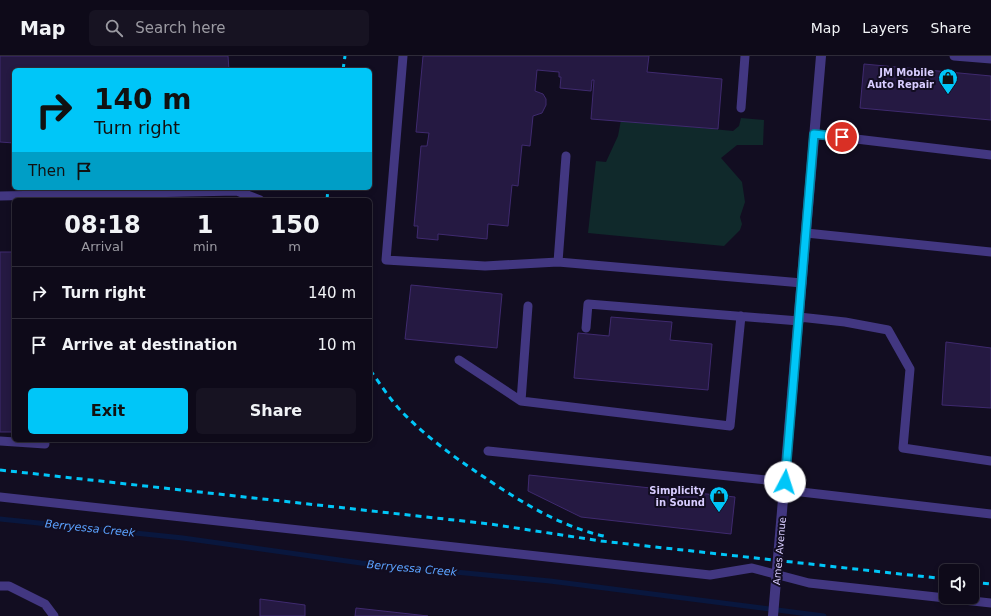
<!DOCTYPE html>
<html lang="en">
<head>
<meta charset="utf-8">
<style>
	:root { --surface:#0e0a19; --page:#171322; --text:#f1f3f6; --muted:#9b9aa2; --line:#2e2b38; --accent:#00c6f8 }
	body { margin:0; font-family:"DejaVu Sans",sans-serif; background:var(--page); color:var(--text); height:100vh; display:flex; flex-direction:column; font-size:15px; white-space:nowrap }
	* { box-sizing:border-box; margin:0 }
	p { font-size:13px; color:var(--muted) }
	.icon { flex:none; width:22px; height:22px; fill:none; stroke:currentColor; stroke-width:2; stroke-linecap:round; stroke-linejoin:round }
	.map { position:relative; flex:1; overflow:hidden }
	.panel { position:absolute; left:12px; top:142px; width:360px; height:244px; display:flex; flex-direction:column; background:var(--surface); border-radius:6px; box-shadow:0 2px 6px #0003,0 0 0 1px var(--line) }
	.panel>* { flex:none }
	.top-card { position:absolute; left:12px; top:12px; width:360px; height:122px; border-radius:6px; box-shadow:0 2px 6px #0003,0 0 0 1px var(--line); background:#00c6f8; color:#111; overflow:hidden }
	.fabs { position:absolute; left:939px; top:508px; display:grid; gap:8px }
	.fabs a { display:grid; place-items:center; width:40px; height:40px; border-radius:6px; background:var(--surface); box-shadow:0 2px 6px #0003,0 0 0 1px var(--line); font-size:20px }
	.pin { position:absolute; display:grid; place-items:center; width:34px; height:34px; color:#fff; margin:-17px; border:2px solid #fff; border-radius:50%; box-shadow:0 1px 4px #0007 }
	.me { position:absolute; width:44px; margin:-22px; rotate:5deg; stroke-linejoin:round; filter:drop-shadow(0 0 3px #0008) }
	.turn { display:flex; align-items:center; gap:14px; height:84px; padding:0 16px; font-size:18px }
	.turn .icon { width:52px; height:52px; stroke-width:2.5 }
	.turn b { display:block; font-size:28px; line-height:34px }
	.then { display:flex; align-items:center; height:38px; padding:0 16px; background:#0003; gap:8px; font-size:15px }
	.eta { display:flex; justify-content:space-evenly; align-items:center; height:68px; text-align:center }
	.eta b { font-size:24px; font-weight:600; line-height:28px }
	.button { display:flex; gap:8px; margin-top:auto; padding:8px 16px }
	.button a { flex:1; height:46px; border-radius:6px; background:var(--accent); color:#111; font-size:16px; font-weight:600; line-height:46px; text-align:center }
	.button a+a { background:var(--page); color:var(--text) }
	ul { padding:0; list-style:none }
	li { display:flex; align-items:center; gap:12px; height:52px; padding:0 16px; border-top:1px solid var(--line) }
	li div { flex:1 }
	li b { display:block; font-size:15px }
	li em { font-style:normal }
	header { display:flex; align-items:center; gap:24px; box-sizing:border-box; height:56px; padding:0 20px; background:var(--surface); border-bottom:1px solid var(--line) }
	header strong { font-size:19px }
	nav { display:flex; gap:22px; margin-inline-start:auto; font-size:14px }
	.search { width:280px; height:36px; background:var(--page); display:flex; align-items:center; gap:10px; box-sizing:border-box; padding:0 14px; border-radius:6px; color:var(--muted); font-size:15px }
	.map>svg:first-child { display:block }
	.green { fill:#10292b }
	.lines { fill:none; stroke-linecap:round; stroke-linejoin:round }
	.stream { stroke:#09173e; stroke-width:5 }
	.building { fill:#251942; stroke:#3f2a6f }
	.service { stroke:#423781; stroke-width:9 }
	.tertiary { stroke:#423781; stroke-width:10 }
	.rail { stroke:#00c6f8; stroke-width:3; stroke-dasharray:6 5; stroke-linecap:butt }
	.route-casing { stroke:#0081a1; stroke-width:10 }
	.route { stroke:#00c6f8; stroke-width:7 }
	.labels { text-anchor:middle; stroke-width:4; stroke-linejoin:round; paint-order:stroke }
	.poi-label { font-size:10px; font-weight:bold; fill:#d8cdff; stroke:#120d21; text-anchor:end }
	.street-label { font-size:10px; fill:#d8cdff; stroke:#120d21 }
	.water-label { font-size:11px; font-style:italic; fill:#5ba2ff; stroke:#120d21 }
</style>
</head>
<body>
<header>
<strong>Map</strong>
<div class="search"><svg class="icon" aria-label="search" viewBox="0 0 24 24"><circle cx="10" cy="10" r="6"/><path d="M15 15l6 6"/></svg>Search here</div>
<nav><a>Map</a><a>Layers</a><a>Share</a></nav>
</header>
<div class="map">
<svg width="991" height="560" viewBox="0 0 991 560">
	<rect width="100%" height="100%" fill="#120d21"/>
	<path class="green" d="M 741,62 L 764,64 L 763,89 L 737,89 L 721,102 L 742,126 L 745,146 L 740,161 L 742,168 L 740,174 L 724,190 L 588,177 L 596,105 L 606,106 L 618,80 L 621,64 L 733,75 L 739,70 Z"/>
	<g class="lines">
		<path class="stream" d="M 0,463 L 183,482 L 361,507 L 550,525 L 824,560"/>
	</g>
	<path class="building" d="M 0,0 L 228,0 L 229,14 L 14,14 L 14,87 L 0,86 Z
		M 423,0 L 649,0 L 647,16 L 722,23 L 718,73 L 591,63 L 594,24 L 592,24 L 591,35 L 560,32 L 561,21 L 559,21 L 559,16 L 537,14 L 535,35 L 543,38 L 546,43 L 546,49 L 542,57 L 533,60 L 530,90 L 522,89 L 518,130 L 512,129 L 508,170 L 488,168 L 487,183 L 438,178 L 438,184 L 417,182 L 418,170 L 414,170 L 421,90 L 427,90 L 429,77 L 416,76 Z
		M 864,8 L 991,20 L 991,64 L 860,52 Z
		M 0,196 L 14,196 L 14,376 L 0,376 Z
		M 411,229 L 502,238 L 497,292 L 405,283 Z
		M 611,261 L 672,266 L 670,284 L 712,288 L 708,334 L 574,322 L 578,277 L 609,280 Z
		M 946,286 L 991,292 L 991,352 L 942,349 Z
		M 529,419 L 735,441 L 731,478 L 581,461 L 528,435 Z
		M 260,543 L 305,549 L 305,560 L 260,560 Z
		M 356,552 L 428,560 L 355,560 Z"/>
	<g class="lines">
		<path class="service" d="M 403,0 L 386,204 L 485,210 L 558,206
			M 954,0 L 991,3
			M 741,52 L 745,0
			M 814,78 L 991,99
			M 566,100 L 558,206 L 802,227
			M 0,140 L 237,135 L 260,144
			M 806,177 L 991,196
			M 799,261 L 845,266 L 888,274 L 910,313 L 903,392 L 991,405
			M 586,272 L 588,248 L 799,265
			M 459,304 L 521,345 L 730,370 L 741,260
			M 521,345 L 528,250
			M 0,385 L 45,388
			M 488,395 L 785,426
			M 784,434 L 991,458
			M 0,441 L 710,519 L 752,512 L 809,527 L 991,547
			M 0,530 L 9,530 L 45,548 L 54,560"/>
		<path class="tertiary" d="M 773,560 L 821,0"/>
		<path class="rail" d="M 343,14 L 345,0
			M 327,144 L 328,132
			M 370,314 C 381,329 391,345 404,358 C 426,380 451,399 478,417 C 518,444 559,471 608,481
			M 0,414 L 490,468 L 601,485 L 946,523
			M 972,526 L 991,528"/>
	</g>
	<g class="lines">
		<g class="route-casing">
			<path id="route" d="M 785,426 L 814,78 L 842,81"/>
		</g>
		<use href="#route" class="route"/>
	</g>
	<defs>
		<g id="shop-pin" transform="scale(1)"><path d="M0 17L-7.5 6A9.5 9.5 0 1 1 7.5 6Z" fill="#00c6f8" stroke="#120d21"/><path d="M-5-2.5h2.3a2.7 3.5 0 0 1 5.4 0H5L5.5 6h-11ZM-1.5-2.5h3a1.5 2.3 0 0 0-3 0Z" fill="#111"/></g>
	</defs>
	<g fill-rule="evenodd">
		<use href="#shop-pin" x="948" y="22"/>
		<use href="#shop-pin" x="719" y="440"/>
	</g>
	<g class="labels">
		<g class="poi-label">
			<text x="934" y="20">JM Mobile<tspan x="934" dy="12">Auto Repair</tspan></text>
			<text x="705" y="438">Simplicity<tspan x="705" dy="12">in Sound</tspan></text>
		</g>
		<g class="street-label">
			<text transform="translate(779 495) rotate(-85)" y="4">Ames Avenue</text>
		</g>
		<g class="water-label">
			<text transform="translate(90 472) rotate(6)" y="4">Berryessa Creek</text>
			<text transform="translate(412 512) rotate(5)" y="4">Berryessa Creek</text>
		</g>
	</g>
</svg>
<div class="fabs">
<a><svg class="icon" aria-label="sound" viewBox="0 0 24 24"><path d="M4 9h4l5-4v14l-5-4H4zM17 9q2 3 0 6"/></svg></a>
</div>
<div class="pin" style="left:842px;top:81px;background:#d93025"><svg class="icon" aria-label="arrive" viewBox="0 0 24 24"><path d="M6 21V4h12l-3 4 3 4H6"/></svg></div>
<svg class="me" style="left:785px;top:426px" viewBox="-20 -20 40 40"><circle r="19" fill="#fff"/><path d="M0-13L10 11 0 6-10 11z" fill="#00c6f8"/></svg>
<div class="top-card">
<div class="turn"><svg class="icon" aria-label="right" viewBox="0 0 24 24"><path d="M7 20v-9h11M14 6l5 5-5 5"/></svg><div><b>140 m</b>Turn right</div></div>
<div class="then">Then<svg class="icon" aria-label="arrive" viewBox="0 0 24 24"><path d="M6 21V4h12l-3 4 3 4H6"/></svg></div>
</div>
<section class="panel">
<div class="eta">
<div><b>08:18</b><p>Arrival</p></div>
<div><b>1</b><p>min</p></div>
<div><b>150</b><p>m</p></div>
</div>
<ul>
<li><svg class="icon" aria-label="right" viewBox="0 0 24 24"><path d="M7 20v-9h11M14 6l5 5-5 5"/></svg><div><b>Turn right</b></div><em>140 m</em></li>
<li><svg class="icon" aria-label="arrive" viewBox="0 0 24 24"><path d="M6 21V4h12l-3 4 3 4H6"/></svg><div><b>Arrive at destination</b></div><em>10 m</em></li>
</ul>
<div class="button"><a>Exit</a><a>Share</a></div>
</section>
</div>
</body>
</html>
